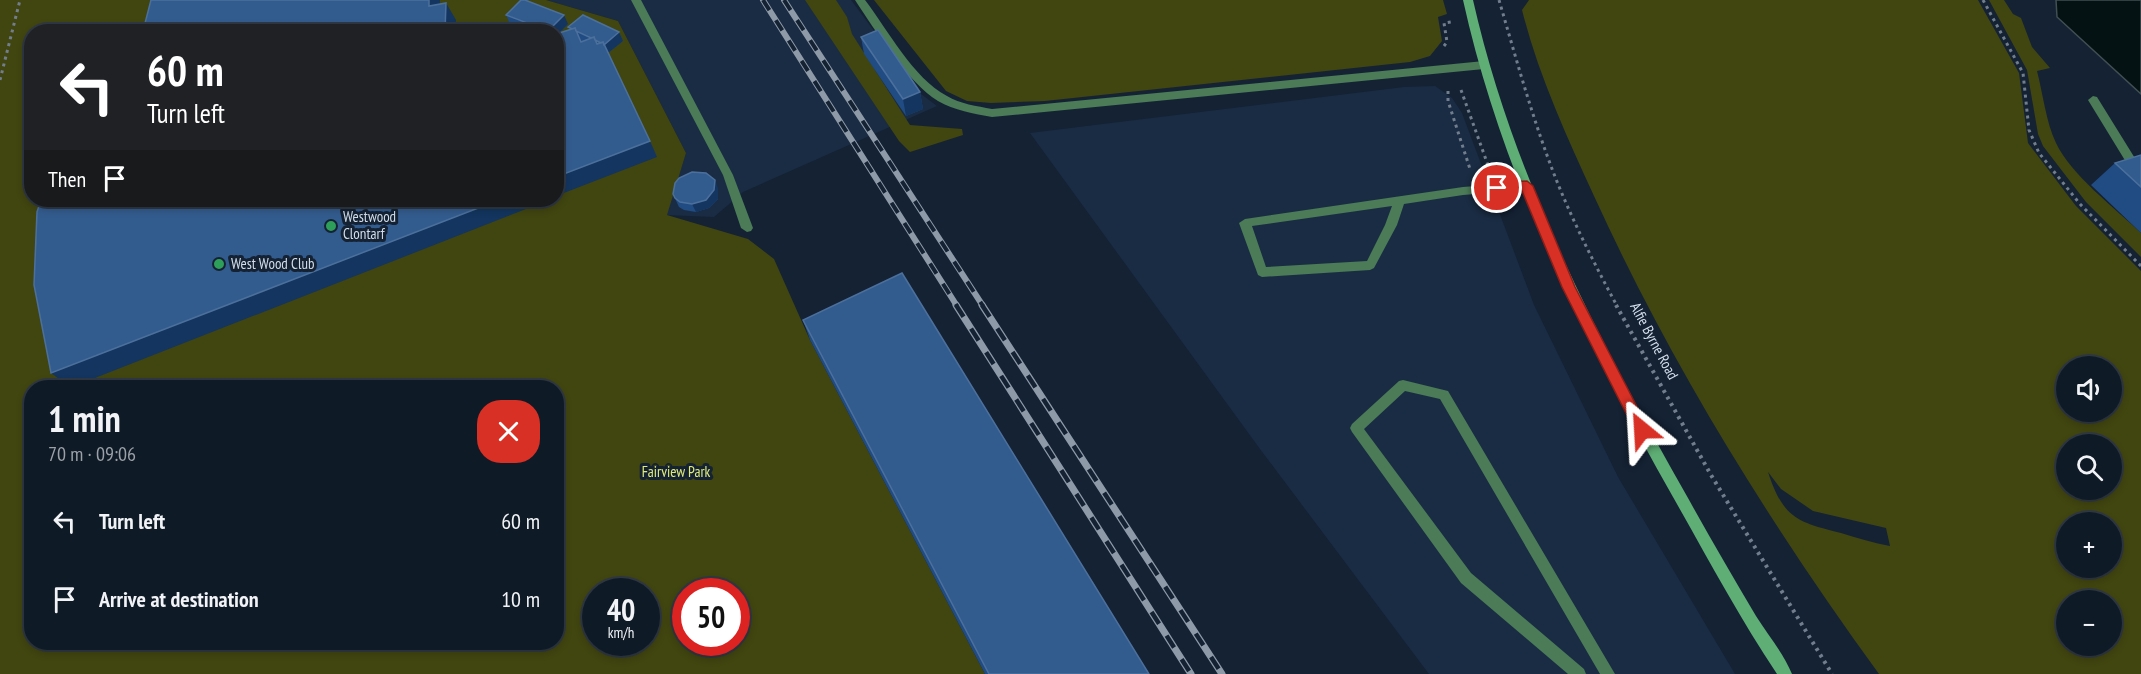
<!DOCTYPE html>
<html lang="en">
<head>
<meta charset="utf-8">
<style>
	:root { --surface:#0f1a27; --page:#1d2733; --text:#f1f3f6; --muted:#9ba1a7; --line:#2f3844 }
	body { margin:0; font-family:"PT Sans Narrow",sans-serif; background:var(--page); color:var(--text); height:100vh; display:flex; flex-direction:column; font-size:22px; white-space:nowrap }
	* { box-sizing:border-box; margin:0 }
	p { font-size:20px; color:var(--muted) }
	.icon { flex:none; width:33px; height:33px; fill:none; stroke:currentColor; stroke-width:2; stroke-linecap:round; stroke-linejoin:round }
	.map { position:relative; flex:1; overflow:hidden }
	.sheet { position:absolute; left:24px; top:380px; width:540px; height:270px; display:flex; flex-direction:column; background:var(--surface); border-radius:24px; box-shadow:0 3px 9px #0003,0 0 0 2px var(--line) }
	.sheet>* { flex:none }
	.hud { position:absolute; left:24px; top:24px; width:540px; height:183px; border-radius:24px; box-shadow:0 3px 9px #0003,0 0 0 2px var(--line); background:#202124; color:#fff; overflow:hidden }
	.fabs { position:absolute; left:2056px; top:356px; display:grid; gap:12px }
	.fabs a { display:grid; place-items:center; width:66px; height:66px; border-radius:50%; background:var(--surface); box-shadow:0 3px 9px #0003,0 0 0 2px var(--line); font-size:30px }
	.speed { position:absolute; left:582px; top:578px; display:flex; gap:12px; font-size:30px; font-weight:700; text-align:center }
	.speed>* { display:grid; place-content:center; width:78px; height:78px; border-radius:50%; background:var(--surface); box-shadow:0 3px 9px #0003,0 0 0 2px var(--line); line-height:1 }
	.speed small { font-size:15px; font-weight:400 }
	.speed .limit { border:9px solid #d22; background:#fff; color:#111 }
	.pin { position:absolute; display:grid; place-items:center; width:51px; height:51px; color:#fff; margin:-26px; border:3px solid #fff; border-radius:50%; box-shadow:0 2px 6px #0007 }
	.me { position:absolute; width:66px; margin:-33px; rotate:333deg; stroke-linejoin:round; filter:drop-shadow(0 0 4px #0008) }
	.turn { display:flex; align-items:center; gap:21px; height:126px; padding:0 24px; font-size:27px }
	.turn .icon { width:78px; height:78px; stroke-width:2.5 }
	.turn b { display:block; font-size:42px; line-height:51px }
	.then { display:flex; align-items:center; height:57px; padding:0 24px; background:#0003; gap:12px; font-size:22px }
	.round { display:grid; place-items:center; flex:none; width:63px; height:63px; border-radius:24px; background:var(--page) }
	.head { display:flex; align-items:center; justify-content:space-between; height:102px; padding:0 24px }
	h1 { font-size:36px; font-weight:800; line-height:45px }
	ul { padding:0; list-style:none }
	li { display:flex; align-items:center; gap:18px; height:78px; padding:0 24px }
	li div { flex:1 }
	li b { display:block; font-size:22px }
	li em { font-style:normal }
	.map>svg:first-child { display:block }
	.built { fill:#1a2c43 }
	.green { fill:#414510; fill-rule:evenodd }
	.water { fill:#041213; stroke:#424f53; stroke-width:1.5 }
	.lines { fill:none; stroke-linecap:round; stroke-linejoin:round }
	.path-far1 { stroke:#727e8d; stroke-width:3; stroke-dasharray:3 4; stroke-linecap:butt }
	.path { stroke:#727e8d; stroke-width:4; stroke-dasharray:3 4.5; stroke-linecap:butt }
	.service { fill:#4b7b57; fill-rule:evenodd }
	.secondary { fill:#5eae75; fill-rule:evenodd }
	.rail-far1-casing { stroke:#8e9aa8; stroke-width:6 }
	.rail-casing { stroke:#8e9aa8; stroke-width:7 }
	.rail-far1 { stroke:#142234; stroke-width:4; stroke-dasharray:12; stroke-linecap:butt }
	.rail { stroke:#142234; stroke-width:4.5; stroke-dasharray:14; stroke-linecap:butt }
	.wall { fill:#204c83 }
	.shaded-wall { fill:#13355f }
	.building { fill:#335c8e; stroke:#4c709c; stroke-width:1.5 }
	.route { fill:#d93025; stroke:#8d1f18; stroke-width:1.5 }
	.leisure-dot { fill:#2e9e5b; stroke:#142234; stroke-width:2 }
	.labels { text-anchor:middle; stroke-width:6; stroke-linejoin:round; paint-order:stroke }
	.poi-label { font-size:15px; fill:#d3dde9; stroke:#142234; text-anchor:start }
	.street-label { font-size:15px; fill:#d3dde9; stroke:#142234 }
	.park-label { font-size:15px; fill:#e0eb78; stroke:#142234 }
</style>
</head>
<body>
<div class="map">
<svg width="2141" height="674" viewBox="0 0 2141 674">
	<rect width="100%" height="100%" fill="#142234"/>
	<path class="built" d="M 546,0 L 851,0 L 921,94 L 937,106 L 743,192 L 714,217 L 666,215 L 686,153 L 618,21 Z
		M 1435,86 L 1452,98 L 1462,113 L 1534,305 L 1618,477 L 1735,674 L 1429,674 L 1260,449 L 1030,133 L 1404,87 Z"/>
	<path class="green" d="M 0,0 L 546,0 L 618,21 L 686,153 L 667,215 L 748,239 L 774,259 L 810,340 L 985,674 L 0,674 ZM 32,32 L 556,32 L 556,200 L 32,200 ZM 32,387 L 556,387 L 556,642 L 32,642 ZM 596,591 L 646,591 L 646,642 L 596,642 ZM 686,591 L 736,591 L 736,642 L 686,642 Z
		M 805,0 L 836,0 L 847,17 L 852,34 L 910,125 L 962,129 L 963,135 L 910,152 L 899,141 Z
		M 874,0 L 1443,0 L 1447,14 L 1438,17 L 1442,41 L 1430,56 L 1410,62 L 1045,101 L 991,103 L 967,101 L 946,91 Z
		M 1529,0 L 1978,0 L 2019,73 L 2028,143 L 2076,206 L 2141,271 L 2141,674 L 1879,674 C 1770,524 1671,365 1594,196 C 1566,135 1538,74 1522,10 ZM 2067,366 L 2112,366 L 2112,411 L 2067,411 ZM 2067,444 L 2112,444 L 2112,489 L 2067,489 ZM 1768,472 L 1781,489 L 1813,511 L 1886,528 L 1890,546 C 1874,543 1857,538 1841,533 C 1797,522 1783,518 1768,472 ZM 2067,522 L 2112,522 L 2112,567 L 2067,567 ZM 2067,600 L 2112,600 L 2112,645 L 2067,645 Z
		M 1989,0 L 2004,0 L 2013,14 L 2021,18 L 2032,47 L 2050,68 L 2037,71 C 2043,94 2046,122 2056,143 C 2071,175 2115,208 2141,233 L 2141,257 L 2086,202 L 2043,146 L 2038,134 L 2027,70 Z"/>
	<path class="water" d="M 2056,0 L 2141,0 L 2141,94 L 2057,17 Z"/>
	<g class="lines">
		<path class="path-far1" d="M 1499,0 C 1516,58 1532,117 1554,174 C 1572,220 1594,263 1617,306
			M 1983,0 L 2023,73 L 2029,130 L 2039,153 L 2080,204 L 2141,266
			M 1444,46 L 1447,42 L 1444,23 L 1451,22
			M 0,80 L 20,0
			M 1461,90 L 1489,168
			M 1448,91 L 1448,101 L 1470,169"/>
		<path class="path" d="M 1616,305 L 1711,475 L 1832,674"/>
		<path class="service" d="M 631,0 L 641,0 L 733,175 L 753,228 L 751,231 L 747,232 L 741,228 L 723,175 Z
			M 855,0 L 865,0 C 888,30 913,78 947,96 C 960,104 977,106 992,109 L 1484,61 L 1489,65 L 1484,69 L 992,117 C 974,114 954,110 938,101 C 908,83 875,30 855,0 Z
			M 2093,96 L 2097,97 L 2141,168 L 2141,181 L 2137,180 L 2088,100 Z
			M 1527,182 L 1533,186 L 1527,190 L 1463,195 L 1404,204 L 1397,225 L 1374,268 L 1370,270 L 1262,277 L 1258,275 L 1239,223 L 1245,219 L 1463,187 ZM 1392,206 L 1385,225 L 1367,261 L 1266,267 L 1252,226 Z
			M 1403,380 L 1448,391 L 1615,674 L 1600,674 L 1440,399 L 1405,391 L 1364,429 L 1471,573 L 1584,669 L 1586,674 L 1568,674 L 1461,583 L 1352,432 L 1350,428 L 1352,424 L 1399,381 Z"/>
		<path class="secondary" d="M 1463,0 L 1473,0 C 1513,177 1599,341 1688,498 C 1710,538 1733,577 1756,616 C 1768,635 1784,654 1792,674 L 1777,674 C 1739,617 1707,557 1673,497 C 1585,341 1502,176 1463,0 Z"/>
		<g class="rail-far1-casing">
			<path id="rail-far1" d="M 763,0 L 957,306
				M 784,0 L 983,306"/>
		</g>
		<g class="rail-casing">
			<path id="rail" d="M 956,305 L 1191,674
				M 982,305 L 1222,674"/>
		</g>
		<use href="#rail-far1" class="rail-far1"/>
		<use href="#rail" class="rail"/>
	</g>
	<path class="wall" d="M 506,15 L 568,24 L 559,33 L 570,29 L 568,27 L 619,32 L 623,41 L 608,53 L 657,157 L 556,32 L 531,32 L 510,24 Z
		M 861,37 L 920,92 L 923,109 L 906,116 L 864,54 Z
		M 2141,155 L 2141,233 L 2091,185 L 2115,163 Z
		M 718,188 L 718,199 L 709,208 L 696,212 L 684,210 L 679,207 L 673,194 Z
		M 803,320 L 1149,674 L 985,674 L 810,340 Z"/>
	<path class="shaded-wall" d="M 429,0 L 440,0 L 439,23 L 429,6 Z
		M 446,3 L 456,20 L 455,32 L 445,32 Z
		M 564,15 L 568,24 L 556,36 L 556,32 L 548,32 Z
		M 619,32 L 623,41 L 608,53 L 604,45 Z
		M 920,92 L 923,109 L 906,116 L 903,99 Z
		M 650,141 L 657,157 L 556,196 L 556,177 Z
		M 715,180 L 718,188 L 718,199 L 709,208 L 696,212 L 692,204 Z
		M 499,200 L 549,200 L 72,387 L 70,387 L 51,373 Z"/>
	<path class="building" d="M 151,0 L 429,0 L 429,6 L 446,3 L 445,32 L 139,32 L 143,31 Z
		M 521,0 L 525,0 L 564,15 L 548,31 L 506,15 Z
		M 583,15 L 619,32 L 604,45 L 603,42 L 601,43 L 595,40 L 594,37 L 591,38 L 576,31 L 575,28 L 572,29 L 568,27 Z
		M 575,28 L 581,42 L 594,37 L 597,44 L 603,42 L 650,141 L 556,177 L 556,34 Z
		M 878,30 L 920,92 L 903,99 L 861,37 Z
		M 2141,155 L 2141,187 L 2115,163 Z
		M 692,172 L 706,173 L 715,180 L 714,190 L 706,200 L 692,204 L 680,202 L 675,198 L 673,194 L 675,183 L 679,178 Z
		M 41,200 L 499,200 L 51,373 L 34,285 L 37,212 Z
		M 902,273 L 1149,674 L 989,674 L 803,320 Z"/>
	<path class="route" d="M 1527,181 L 1533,186 L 1575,287 L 1647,426 L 1649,430 L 1647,435 L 1642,437 L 1637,435 L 1562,287 L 1522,191 L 1497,193 L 1490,188 L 1497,183 Z"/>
	<g class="leisure-dot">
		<circle cx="331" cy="226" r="6"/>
		<circle cx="219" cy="264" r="6"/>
	</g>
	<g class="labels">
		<g class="poi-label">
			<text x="343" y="222">Westwood<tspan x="343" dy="17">Clontarf</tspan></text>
			<text x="231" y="269">West Wood Club</text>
		</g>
		<g class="street-label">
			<text transform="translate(1654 341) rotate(62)" y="5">Alfie Byrne Road</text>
		</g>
		<g class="park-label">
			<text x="676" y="477">Fairview Park</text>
		</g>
	</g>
</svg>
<div class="fabs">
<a><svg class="icon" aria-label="sound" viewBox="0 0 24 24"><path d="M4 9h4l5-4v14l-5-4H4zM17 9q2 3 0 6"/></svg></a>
<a><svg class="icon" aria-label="search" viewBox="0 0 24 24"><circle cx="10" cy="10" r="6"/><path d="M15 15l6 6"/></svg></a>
<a>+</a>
<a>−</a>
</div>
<div class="speed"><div>40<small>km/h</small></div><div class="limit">50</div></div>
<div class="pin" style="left:1497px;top:188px;background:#d93025"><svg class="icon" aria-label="arrive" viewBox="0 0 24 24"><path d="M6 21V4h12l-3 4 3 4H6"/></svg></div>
<svg class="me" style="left:1642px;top:430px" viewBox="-20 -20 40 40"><path d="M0-17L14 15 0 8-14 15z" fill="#d93025" stroke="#fff" stroke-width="4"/></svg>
<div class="hud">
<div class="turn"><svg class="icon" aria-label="left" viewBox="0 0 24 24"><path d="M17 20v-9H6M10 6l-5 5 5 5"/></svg><div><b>60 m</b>Turn left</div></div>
<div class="then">Then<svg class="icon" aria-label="arrive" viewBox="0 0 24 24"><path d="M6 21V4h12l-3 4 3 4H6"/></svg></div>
</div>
<section class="sheet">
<div class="head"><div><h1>1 min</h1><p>70 m · 09:06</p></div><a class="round" style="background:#d93025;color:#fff"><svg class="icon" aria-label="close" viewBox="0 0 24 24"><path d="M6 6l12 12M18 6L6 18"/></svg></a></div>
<ul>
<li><svg class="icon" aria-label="left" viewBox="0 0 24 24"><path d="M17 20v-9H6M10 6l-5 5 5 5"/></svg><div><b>Turn left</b></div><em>60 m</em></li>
<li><svg class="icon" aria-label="arrive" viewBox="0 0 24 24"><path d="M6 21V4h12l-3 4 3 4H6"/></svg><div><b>Arrive at destination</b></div><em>10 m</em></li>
</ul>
</section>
</div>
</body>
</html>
